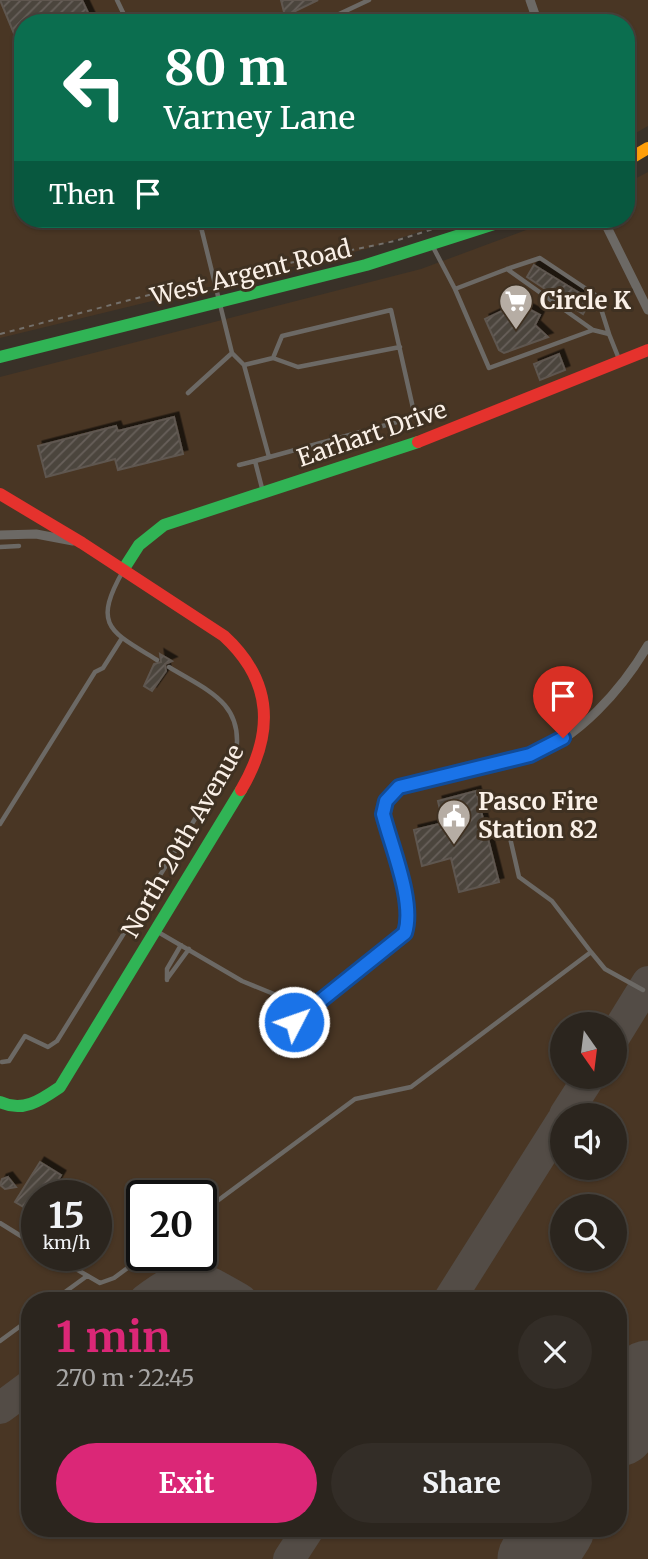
<!DOCTYPE html>
<html lang="en">
<head>
<meta charset="utf-8">
<style>
	:root { --surface:#2b251e; --page:#332d27; --text:#f1f3f6; --muted:#a6a5a4; --line:#47423c; --accent:#db2777 }
	body { margin:0; font-family:Merriweather,serif; background:var(--page); color:var(--text); height:100vh; display:flex; flex-direction:column; font-size:26px; white-space:nowrap }
	* { box-sizing:border-box; margin:0 }
	p { font-size:23px; color:var(--muted) }
	.icon { flex:none; width:38px; height:38px; fill:none; stroke:currentColor; stroke-width:2; stroke-linecap:round; stroke-linejoin:round }
	.map { position:relative; flex:1; overflow:hidden }
	.panel { position:absolute; left:21px; top:1292px; width:606px; height:245px; display:flex; flex-direction:column; background:var(--surface); border-radius:28px; box-shadow:0 2px 5px #0004,0 0 0 2px var(--line) }
	.panel>* { flex:none }
	.hud { position:absolute; left:14px; top:14px; width:621px; height:214px; border-radius:28px; box-shadow:0 2px 5px #0004,0 0 0 2px var(--line); background:#0b6e4f; color:#fff; overflow:hidden }
	.needle { width:46px; rotate:166deg }
	.controls { position:absolute; left:550px; top:1012px; display:grid; gap:14px }
	.controls a { display:grid; place-items:center; width:77px; height:77px; border-radius:50%; background:var(--surface); box-shadow:0 2px 5px #0004,0 0 0 2px var(--line); font-size:35px }
	.speed { position:absolute; left:21px; top:1180px; display:flex; gap:14px; font-size:35px; font-weight:700; text-align:center }
	.speed>* { display:grid; place-content:center; width:91px; height:91px; border-radius:50%; background:var(--surface); box-shadow:0 2px 5px #0004,0 0 0 2px var(--line); line-height:1 }
	.speed small { font-size:18px; font-weight:400 }
	.speed .limit { border:4px solid #111; border-radius:10px; background:#fff; color:#111 }
	.pin { position:absolute; display:grid; place-items:center; width:60px; height:60px; color:#fff; margin:-72px -30px; border-radius:50% 50% 50% 0; rotate:-45deg; box-shadow:0 0 7px #0007 }
	.pin .icon { rotate:45deg }
	.me { position:absolute; width:77px; margin:-38px; rotate:49deg; stroke-linejoin:round; filter:drop-shadow(0 0 5px #0008) }
	.turn { display:flex; align-items:center; gap:24px; height:147px; padding:0 35px; font-size:32px }
	.turn .icon { width:91px; height:91px; stroke-width:2.5 }
	.turn b { display:block; font-size:49px; line-height:60px }
	.then { display:flex; align-items:center; height:66px; padding:0 35px; background:#0003; gap:14px; font-size:26px }
	.round { display:grid; place-items:center; flex:none; width:74px; height:74px; border-radius:37px; background:var(--page) }
	.headline { display:flex; align-items:center; justify-content:space-between; height:119px; padding:0 35px }
	h1 { font-size:42px; font-weight:700; line-height:52px; color:var(--accent) }
	.button { display:flex; gap:14px; margin-top:auto; padding:14px 35px }
	.button a { flex:1; height:80px; border-radius:42px; background:var(--accent); color:#fff; font-size:28px; font-weight:700; line-height:80px; text-align:center }
	.button a+a { background:var(--page); color:var(--text) }
	.map>svg:first-child { display:block }
	.built { fill:#493624; fill-rule:evenodd }
	.lines { fill:none; stroke-linecap:round; stroke-linejoin:round }
	.taxiway { stroke:#534c46; stroke-width:32 }
	.runway { stroke:#534c46; stroke-width:77 }
	.building { fill:url(#building-hatch); stroke:#5e5750; stroke-width:2; filter:url(#shadow) }
	.path { stroke:#74706b; stroke-width:2; stroke-dasharray:5 5; stroke-linecap:butt }
	.lane { stroke:#6c6965; stroke-width:4.5 }
	.street { stroke:#6c6965; stroke-width:9 }
	.fast { stroke:#30b455; stroke-width:12 }
	.slow { stroke:#ff9f0a; stroke-width:12 }
	.jam { stroke:#e5322d; stroke-width:12 }
	.route-casing { stroke:#114b97; stroke-width:18 }
	.route { stroke:#1a73e8; stroke-width:12 }
	.labels { text-anchor:middle; stroke-width:6; stroke-linejoin:round; paint-order:stroke }
	.street-label { font-size:24px; fill:#faf0e7; stroke:#3f3122 }
	.poi-label { font-size:24px; font-weight:bold; fill:#faf0e7; stroke:#3f3122; text-anchor:start }
</style>
</head>
<body>
<div class="map">
<svg width="648" height="1559" viewBox="0 0 648 1559">
	<defs>
		<pattern id="building-hatch" width="6" height="6" patternUnits="userSpaceOnUse" patternTransform="scale(1.75)"><rect width="6" height="6" fill="#4c453e"/><path d="M-1 1l2-2M0 6l6-6M5 7l2-2" fill="none" stroke="#67605a"/></pattern>
		<filter id="shadow"><feDropShadow dx="4.5" dy="-4.5" stdDeviation="0" flood-color="#0009"/></filter>
	</defs>
	<rect width="100%" height="100%" fill="#393128"/>
	<path class="built" d="M 0,0 L 648,0 L 648,126 L 627,138 L 626,23 L 23,23 L 23,219 L 461,219 L 362,250 L 0,338 Z
		M 648,172 L 648,1559 L 0,1559 L 0,377 L 421,269 L 556,219 L 626,219 L 627,183 ZM 562,1024 L 614,1024 L 614,1076 L 562,1076 ZM 562,1115 L 614,1115 L 614,1167 L 562,1167 ZM 37,1195 L 96,1195 L 96,1255 L 37,1255 ZM 142,1195 L 201,1195 L 201,1255 L 142,1255 ZM 562,1206 L 614,1206 L 614,1258 L 562,1258 ZM 30,1300 L 618,1300 L 618,1528 L 30,1528 Z"/>
	<g class="lines">
		<path class="taxiway" d="M 614,1037 L 648,982
			M 565,1115 L 590,1076
			M 145,1300 C 189,1267 196,1274 241,1300
			M 449,1300 L 562,1121
			M 0,1408 L 30,1386
			M 289,1559 L 309,1528"/>
		<path class="runway" d="M 618,1428 L 648,1379
			M 536,1559 L 556,1528"/>
	</g>
	<path class="building" d="M 0,0 L 82,0 L 93,23 L 23,23 L 23,55 Z
		M 281,0 L 318,0 L 285,16 Z
		M 534,265 L 591,300 L 583,314 L 527,277 Z
		M 523,306 L 540,315 L 535,325 L 548,337 L 504,353 L 499,350 L 485,319 L 508,308 L 519,314 Z
		M 559,354 L 565,370 L 540,380 L 534,364 Z
		M 174,417 L 183,454 L 118,470 L 115,459 L 46,477 L 38,446 L 116,426 L 118,431 Z
		M 160,654 L 172,661 L 165,664 L 166,671 L 152,691 L 144,686 L 154,664 L 161,662 Z
		M 476,791 L 499,882 L 459,892 L 451,858 L 422,866 L 414,830 L 443,823 L 438,801 Z
		M 40,1162 L 61,1175 L 49,1195 L 37,1195 L 37,1215 L 15,1202 Z
		M 8,1177 L 16,1187 L 5,1189 L 0,1185 L 2,1179 Z"/>
	<g class="lines">
		<path class="path" d="M 222,277 L 395,241 L 433,229 L 451,219
			M 0,334 L 206,280"/>
		<path class="lane" d="M 117,0 L 128,23
			M 320,23 L 369,0
			M 199,219 L 232,353 L 244,365
			M 433,247 L 455,289 L 507,269 L 593,330 L 609,334 L 619,359
			M 507,269 L 540,258 L 597,296 L 609,334
			M 455,289 L 489,368 L 593,330
			M 273,358 L 298,367 L 400,347
			M 188,393 L 232,353
			M 255,461 L 415,417 L 391,310 L 282,336 L 273,358 L 244,365 L 269,457
			M 239,465 L 255,461 L 263,492
			M 0,547 L 19,546
			M 123,571 C 92,626 110,631 157,660
			M 0,824 L 95,672 L 103,668 L 122,638
			M 158,932 L 242,981 L 308,1008
			M 591,952 L 605,969 L 643,990
			M 167,979 L 189,949
			M 167,980 L 167,969 L 181,945
			M 294,1022 L 405,933 C 412,912 405,894 399,874
			M 2,1062 L 9,1061 L 25,1036 L 48,1047 L 57,1041 L 236,753 C 244,702 206,690 169,667
			M 201,1213 L 355,1099 L 411,1087 L 591,952 L 552,901 L 519,877 L 508,829
			M 0,1223 L 37,1246
			M 52,1255 L 100,1283 L 114,1278 L 145,1255
			M 54,1300 L 87,1276
			M 0,1341 L 30,1319"/>
		<path class="street" d="M 530,0 L 538,23
			M 603,219 L 648,310
			M 0,535 L 36,534 L 73,541
			M 398,873 C 389,839 372,815 399,787 C 441,777 487,769 529,756 C 578,740 623,688 648,645"/>
		<path class="fast" d="M 0,357 L 366,265 L 510,219
			M 123,570 L 139,545 L 164,525 L 418,442
			M 0,1102 C 23,1113 41,1100 60,1087 L 241,790"/>
		<path class="slow" d="M 626,161 L 648,148"/>
		<path class="jam" d="M 418,442 L 648,350
			M 0,494 L 82,543 L 224,636 C 274,682 274,734 241,790"/>
	</g>
	<g class="lines">
		<g class="route-casing">
			<path id="route" d="M 294,1022 L 405,933 C 415,902 391,846 383,814 L 386,801 L 399,787 L 530,755 L 563,738"/>
		</g>
		<use href="#route" class="route"/>
	</g>
	<defs>
		<g id="supermarket-pin" transform="scale(1.75)"><path d="M0 17L-7.5 6A9.5 9.5 0 1 1 7.5 6Z" fill="#b6ada4" stroke="#3f3122"/><path d="M-6-5.5h2.5l.6 2H6L4.5 2H-2.5L-4.4-4H-6ZM-1.5 3.2a1.3 1.3 0 1 0 .1 0ZM3 3.2a1.3 1.3 0 1 0 .1 0Z" fill="#fff"/></g>
		<g id="civic-pin" transform="scale(1.75)"><path d="M0 17L-7.5 6A9.5 9.5 0 1 1 7.5 6Z" fill="#b6ada4" stroke="#3f3122"/><path d="M-.6-6.5H3V-4.5H.6V-3L4-1V1h2V6H-6V1h2V-1L-.6-3ZM-1.2 2.5V6h2.4V2.5Z" fill="#fff"/></g>
	</defs>
	<g fill-rule="evenodd">
		<use href="#supermarket-pin" x="516" y="301"/>
		<use href="#civic-pin" x="454" y="816"/>
	</g>
	<g class="labels">
		<g class="street-label">
			<text transform="translate(251 273) rotate(-14)" y="8">West Argent Road</text>
			<text transform="translate(372 434) rotate(-19)" y="8">Earhart Drive</text>
			<text transform="translate(183 841) rotate(-60)" y="8">North 20th Avenue</text>
		</g>
		<g class="poi-label">
			<text x="540" y="309">Circle K</text>
			<text x="478" y="810">Pasco Fire<tspan x="478" dy="28">Station 82</tspan></text>
		</g>
	</g>
</svg>
<div class="controls">
<a><svg class="needle" viewBox="-14 -14 28 28"><path d="M0-13l5 13h-10z" fill="#e53935"/><path d="M0 13l5-13h-10z" fill="#a6a5a4"/></svg></a>
<a><svg class="icon" aria-label="sound" viewBox="0 0 24 24"><path d="M4 9h4l5-4v14l-5-4H4zM17 9q2 3 0 6"/></svg></a>
<a><svg class="icon" aria-label="search" viewBox="0 0 24 24"><circle cx="10" cy="10" r="6"/><path d="M15 15l6 6"/></svg></a>
</div>
<div class="speed"><div>15<small>km/h</small></div><div class="limit">20</div></div>
<div class="pin" style="left:563px;top:738px;background:#d93025"><svg class="icon" aria-label="arrive" viewBox="0 0 24 24"><path d="M6 21V4h12l-3 4 3 4H6"/></svg></div>
<svg class="me" style="left:294px;top:1022px" viewBox="-20 -20 40 40"><circle r="17" fill="#1a73e8" stroke="#fff" stroke-width="3"/><path d="M0-11L8 9 0 5-8 9z" fill="#fff"/></svg>
<div class="hud">
<div class="turn"><svg class="icon" aria-label="left" viewBox="0 0 24 24"><path d="M17 20v-9H6M10 6l-5 5 5 5"/></svg><div><b>80 m</b>Varney Lane</div></div>
<div class="then">Then<svg class="icon" aria-label="arrive" viewBox="0 0 24 24"><path d="M6 21V4h12l-3 4 3 4H6"/></svg></div>
</div>
<section class="panel">
<div class="headline"><div><h1>1 min</h1><p>270 m · 22:45</p></div><a class="round"><svg class="icon" aria-label="close" viewBox="0 0 24 24"><path d="M6 6l12 12M18 6L6 18"/></svg></a></div>
<div class="button"><a>Exit</a><a>Share</a></div>
</section>
</div>
</body>
</html>
